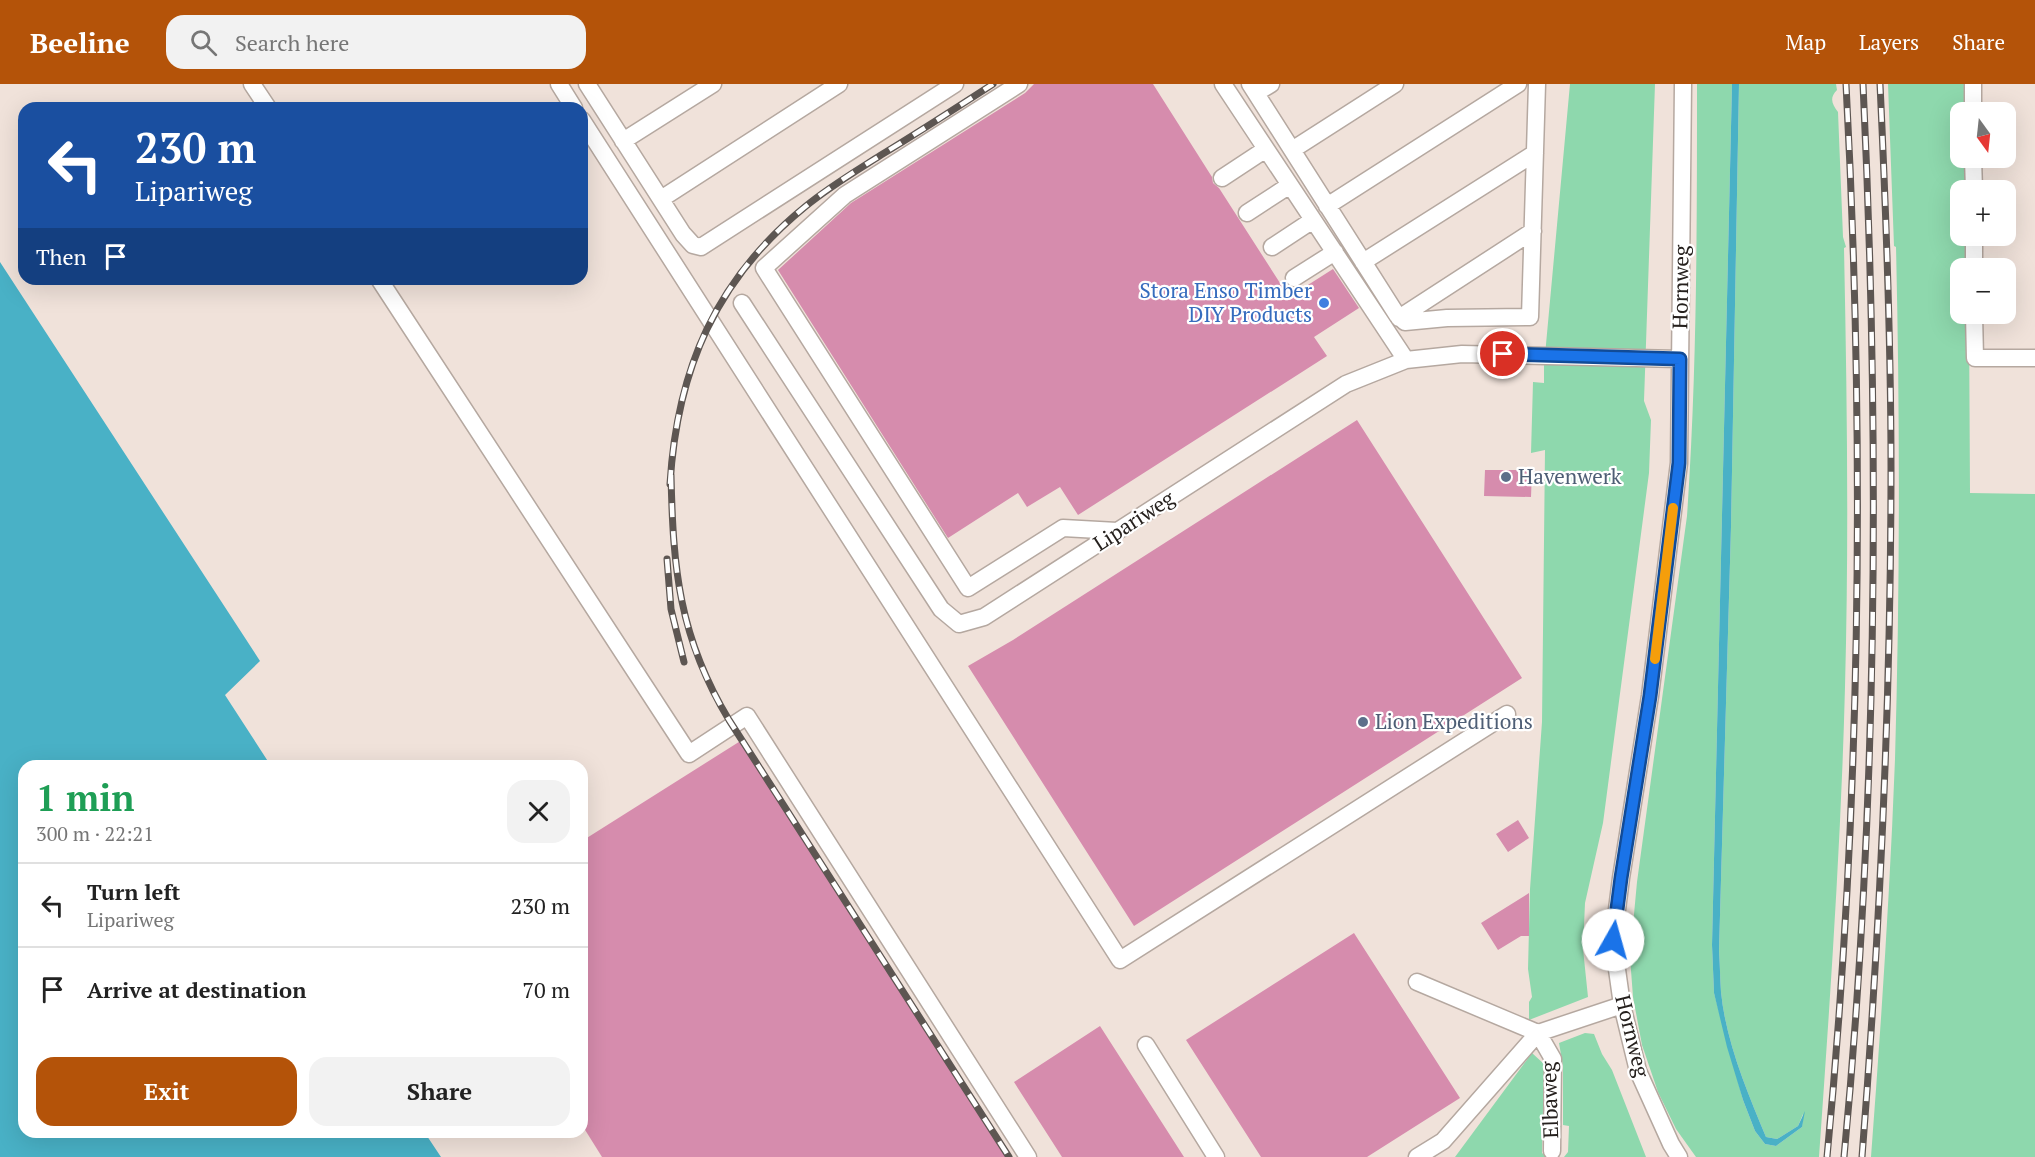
<!DOCTYPE html>
<html lang="en">
<head>
<meta charset="utf-8">
<style>
	:root { --surface:#fff; --page:#f2f2f2; --text:#222; --muted:#767676; --line:#e0e0e0; --accent:#b45309 }
	body { margin:0; font-family:"PT Serif",serif; background:var(--page); color:var(--text); height:100vh; display:flex; flex-direction:column; font-size:22px; white-space:nowrap }
	* { box-sizing:border-box; margin:0 }
	p { font-size:20px; color:var(--muted) }
	.icon { flex:none; width:33px; height:33px; fill:none; stroke:currentColor; stroke-width:2; stroke-linecap:round; stroke-linejoin:round }
	.map { position:relative; flex:1; overflow:hidden }
	.side { position:absolute; left:18px; top:676px; width:570px; height:378px; display:flex; flex-direction:column; background:var(--surface); border-radius:18px; box-shadow:0 6px 24px #0002 }
	.side>* { flex:none }
	.guide { position:absolute; left:18px; top:18px; width:570px; height:183px; border-radius:18px; box-shadow:0 6px 24px #0002; background:#1a4fa0; color:#fff; overflow:hidden }
	.needle { width:39px; rotate:165deg }
	.buttons { position:absolute; left:1950px; top:18px; display:grid; gap:12px }
	.buttons a { display:grid; place-items:center; width:66px; height:66px; border-radius:12px; background:var(--surface); box-shadow:0 6px 24px #0002; font-size:30px }
	.pin { position:absolute; display:grid; place-items:center; width:51px; height:51px; color:#fff; margin:-26px; border:3px solid #fff; border-radius:50%; box-shadow:0 2px 6px #0007 }
	.me { position:absolute; width:66px; margin:-33px; rotate:7deg; stroke-linejoin:round; filter:drop-shadow(0 0 4px #0008) }
	.turn { display:flex; align-items:center; gap:21px; height:126px; padding:0 18px; font-size:27px }
	.turn .icon { width:78px; height:78px; stroke-width:2.5 }
	.turn b { display:block; font-size:42px; line-height:51px }
	.then { display:flex; align-items:center; height:57px; padding:0 18px; background:#0003; gap:12px; font-size:22px }
	.round { display:grid; place-items:center; flex:none; width:63px; height:63px; border-radius:18px; background:var(--page) }
	.summary { display:flex; align-items:center; justify-content:space-between; height:102px; padding:0 18px }
	h1 { font-size:36px; font-weight:600; line-height:45px; color:#1e9e55 }
	.primary-button { display:flex; gap:12px; margin-top:auto; padding:12px 18px }
	.primary-button a { flex:1; height:69px; border-radius:18px; background:var(--accent); color:#fff; font-size:24px; font-weight:600; line-height:69px; text-align:center }
	.primary-button a+a { background:var(--page); color:var(--text) }
	ul { padding:0; list-style:none }
	li { display:flex; align-items:center; gap:18px; height:84px; padding:0 18px; border-top:2px solid var(--line) }
	li div { flex:1 }
	li b { display:block; font-size:22px }
	li em { font-style:normal }
	header { display:flex; align-items:center; gap:36px; box-sizing:border-box; height:84px; padding:0 30px; background:var(--accent); color:#fff }
	header strong { font-size:28px }
	nav { display:flex; gap:33px; margin-inline-start:auto; font-size:21px }
	.search { width:420px; height:54px; background:var(--page); display:flex; align-items:center; gap:15px; box-sizing:border-box; padding:0 21px; border-radius:18px; color:var(--muted); font-size:22px }
	.map>svg:first-child { display:block }
	.green { fill:#8ed8ad }
	.water { fill:#49b1c6 }
	.building { fill:#d68cad }
	.lines { fill:none; stroke-linecap:round; stroke-linejoin:round }
	.minor-casing { stroke:#b5a8a0; stroke-width:19 }
	.minor { stroke:#fff; stroke-width:16 }
	.rail-casing { stroke:#5d5652; stroke-width:7 }
	.rail { stroke:#fff; stroke-width:4.5; stroke-dasharray:14; stroke-linecap:butt }
	.route-casing { stroke:#114b97; stroke-width:15 }
	.route { stroke:#1a73e8; stroke-width:10 }
	.slow { stroke:#f59e0b; stroke-width:10 }
	.shop-dot { fill:#3f7fe0; stroke:#fff; stroke-width:2 }
	.service-dot { fill:#5c6f8a; stroke:#fff; stroke-width:2 }
	.labels { text-anchor:middle; stroke-width:4.5; stroke-linejoin:round; paint-order:stroke }
	.street-label { font-size:21px; fill:#25201d; stroke:#fff }
	.shop-label { font-size:21px; fill:#366cbe; stroke:#fff; text-anchor:end }
	.service-label { font-size:21px; fill:#4e5e75; stroke:#fff; text-anchor:start }
</style>
</head>
<body>
<header>
<strong>Beeline</strong>
<div class="search"><svg class="icon" aria-label="search" viewBox="0 0 24 24"><circle cx="10" cy="10" r="6"/><path d="M15 15l6 6"/></svg>Search here</div>
<nav><a>Map</a><a>Layers</a><a>Share</a></nav>
</header>
<div class="map">
<svg width="2035" height="1073" viewBox="0 0 2035 1073">
	<rect width="100%" height="100%" fill="#f0e2da"/>
	<path class="green" d="M 1570,0 L 1655,0 L 1644,317 L 1651,336 L 1649,389 L 1603,739 L 1585,819 L 1583,865 L 1588,913 L 1529,936 L 1529,918 L 1532,913 L 1528,885 L 1530,805 L 1542,638 L 1545,366 L 1531,369 L 1533,298 L 1544,299 L 1544,282 Z
		M 1697,0 L 1732,0 L 1712,861 L 1714,909 L 1743,1016 L 1755,1047 L 1765,1060 L 1776,1062 L 1802,1043 L 1803,1030 L 1798,1042 L 1777,1055 L 1766,1053 C 1747,1007 1726,958 1721,908 C 1720,895 1720,880 1719,867 L 1731,443 L 1739,0 L 1836,0 L 1837,6 C 1829,14 1832,20 1838,28 L 1843,153 L 1846,163 L 1844,164 C 1847,310 1849,457 1845,603 C 1841,760 1830,916 1819,1073 L 1696,1073 L 1676,1045 L 1658,1008 L 1642,961 L 1633,913 L 1630,873 L 1637,798 L 1687,432 C 1697,288 1697,144 1697,0 Z
		M 1888,0 L 1968,0 L 1968,28 L 1960,28 L 1960,74 L 1969,74 L 1969,106 L 1960,106 L 1960,152 L 1969,152 L 1969,184 L 1960,184 L 1960,230 L 1969,230 L 1970,409 L 2035,410 L 2035,1073 L 1871,1073 C 1881,941 1890,808 1895,675 C 1900,504 1900,334 1896,163 L 1894,162 Z
		M 1585,949 L 1594,950 L 1602,970 L 1612,986 L 1646,1073 L 1564,1073 L 1568,1068 L 1569,1042 L 1563,1041 L 1563,982 L 1559,959 Z
		M 1532,969 L 1544,980 L 1542,1069 L 1547,1073 L 1455,1073 Z"/>
	<path class="water" d="M 1732,0 L 1739,0 L 1731,443 L 1719,867 C 1720,880 1720,894 1721,908 C 1726,958 1747,1007 1766,1053 L 1777,1055 L 1798,1042 L 1805,1027 L 1802,1043 L 1776,1062 L 1765,1060 L 1755,1047 L 1743,1016 L 1727,963 L 1714,909 L 1712,861 Z
		M 0,178 L 260,577 L 225,611 L 271,682 L 24,682 L 24,1048 L 425,1049 L 441,1073 L 0,1073 Z"/>
	<path class="building" d="M 1034,0 L 1153,0 L 1212,93 L 1213,99 L 1219,104 L 1289,213 L 1333,185 L 1359,224 L 1314,253 L 1327,272 L 1078,431 L 1060,403 L 1027,423 L 1018,409 L 948,454 L 778,186 L 851,119 L 1025,9 Z
		M 1357,336 L 1522,594 L 1134,842 L 968,582 L 1013,556 Z
		M 1485,386 L 1532,386 L 1531,413 L 1484,412 Z
		M 742,656 L 1009,1073 L 602,1073 L 582,1041 L 582,757 Z
		M 1518,736 L 1529,754 L 1508,768 L 1496,750 Z
		M 1529,809 L 1529,852 L 1521,852 L 1498,866 L 1481,839 Z
		M 1354,849 L 1460,1014 L 1367,1073 L 1261,1073 L 1186,956 Z
		M 1100,942 L 1184,1073 L 1062,1073 L 1014,998 Z"/>
	<g class="lines">
		<g class="minor-casing">
			<path id="minor" d="M 252,0 L 268,24
				M 559,0 L 574,24
				M 587,0 L 683,150 L 693,161 L 701,163 L 955,0
				M 1019,0 L 845,111 L 764,184 L 968,504 L 1063,444 L 1117,447
				M 1223,0 L 1406,276
				M 1250,0 L 1397,231 L 1405,238 L 1447,234 L 1530,233 L 1537,0
				M 1973,0 L 1973,28
				M 1256,9 L 1271,0
				M 582,36 L 1120,876 L 1507,630
				M 623,57 L 713,0
				M 1292,66 L 1395,0
				M 1973,74 L 1974,106
				M 1222,94 L 1266,65
				M 661,115 L 839,0
				M 1327,122 L 1518,0
				M 1247,129 L 1290,101
				M 1974,152 L 1974,184
				M 1272,163 L 1313,136
				M 1363,178 L 1535,69
				M 1294,194 L 1335,168
				M 379,195 L 689,670 L 747,632 L 1028,1073
				M 742,219 L 941,525 L 959,540 L 984,533 L 1346,300 L 1406,276 L 1462,270 L 1680,275
				M 1974,230 L 1975,274 L 2035,274
				M 1399,234 L 1533,147
				M 1146,961 L 1216,1073
				M 1552,1067 L 1553,975 L 1538,949 L 1622,921
				M 1417,1073 L 1443,1057 L 1538,949 L 1417,898
				M 1679,1073 L 1671,1060 L 1638,987 L 1622,921 L 1613,857 L 1621,794 L 1650,612 L 1679,379 L 1683,0"/>
		</g>
		<use href="#minor" class="minor"/>
		<g class="rail-casing">
			<path id="rail" d="M 671,391 C 673,485 679,553 729,636 L 1009,1073
				M 670,400 C 677,285 716,195 806,122 C 829,103 856,87 881,71 C 919,48 956,24 993,0
				M 667,475 L 671,525 L 684,578
				M 1827,1073 C 1861,719 1865,355 1846,0
				M 1844,1073 C 1878,717 1880,357 1863,0
				M 1862,1073 C 1880,843 1891,613 1891,383 C 1891,255 1886,128 1880,0"/>
		</g>
		<use href="#rail" class="rail"/>
	</g>
	<g class="lines">
		<g class="route-casing">
			<path id="route" d="M 1503,270 L 1680,275 L 1679,379 L 1650,612 L 1621,794 L 1613,856"/>
		</g>
		<use href="#route" class="route"/>
		<path class="slow" d="M 1655,575 L 1673,424"/>
	</g>
	<circle class="shop-dot" cx="1324" cy="219" r="6"/>
	<g class="service-dot">
		<circle cx="1506" cy="393" r="6"/>
		<circle cx="1363" cy="638" r="6"/>
	</g>
	<g class="labels">
		<g class="street-label">
			<text transform="translate(1681 203) rotate(-89)" y="7">Hornweg</text>
			<text transform="translate(1134 437) rotate(-33)" y="7">Lipariweg</text>
			<text transform="translate(1632 952) rotate(76)" y="7">Hornweg</text>
			<text transform="translate(1550 1016) rotate(-92)" y="7">Elbaweg</text>
		</g>
		<g class="shop-label">
			<text x="1312" y="214">Stora Enso Timber<tspan x="1312" dy="24">DIY Products</tspan></text>
		</g>
		<g class="service-label">
			<text x="1518" y="400">Havenwerk</text>
			<text x="1375" y="645">Lion Expeditions</text>
		</g>
	</g>
</svg>
<div class="buttons">
<a><svg class="needle" viewBox="-14 -14 28 28"><path d="M0-13l5 13h-10z" fill="#e53935"/><path d="M0 13l5-13h-10z" fill="#767676"/></svg></a>
<a>+</a>
<a>−</a>
</div>
<div class="pin" style="left:1503px;top:270px;background:#d93025"><svg class="icon" aria-label="arrive" viewBox="0 0 24 24"><path d="M6 21V4h12l-3 4 3 4H6"/></svg></div>
<svg class="me" style="left:1613px;top:856px" viewBox="-20 -20 40 40"><circle r="19" fill="#fff"/><path d="M0-13L10 11 0 6-10 11z" fill="#1a73e8"/></svg>
<div class="guide">
<div class="turn"><svg class="icon" aria-label="left" viewBox="0 0 24 24"><path d="M17 20v-9H6M10 6l-5 5 5 5"/></svg><div><b>230 m</b>Lipariweg</div></div>
<div class="then">Then<svg class="icon" aria-label="arrive" viewBox="0 0 24 24"><path d="M6 21V4h12l-3 4 3 4H6"/></svg></div>
</div>
<section class="side">
<div class="summary"><div><h1>1 min</h1><p>300 m · 22:21</p></div><a class="round"><svg class="icon" aria-label="close" viewBox="0 0 24 24"><path d="M6 6l12 12M18 6L6 18"/></svg></a></div>
<ul>
<li><svg class="icon" aria-label="left" viewBox="0 0 24 24"><path d="M17 20v-9H6M10 6l-5 5 5 5"/></svg><div><b>Turn left</b><p>Lipariweg</p></div><em>230 m</em></li>
<li><svg class="icon" aria-label="arrive" viewBox="0 0 24 24"><path d="M6 21V4h12l-3 4 3 4H6"/></svg><div><b>Arrive at destination</b></div><em>70 m</em></li>
</ul>
<div class="primary-button"><a>Exit</a><a>Share</a></div>
</section>
</div>
</body>
</html>
